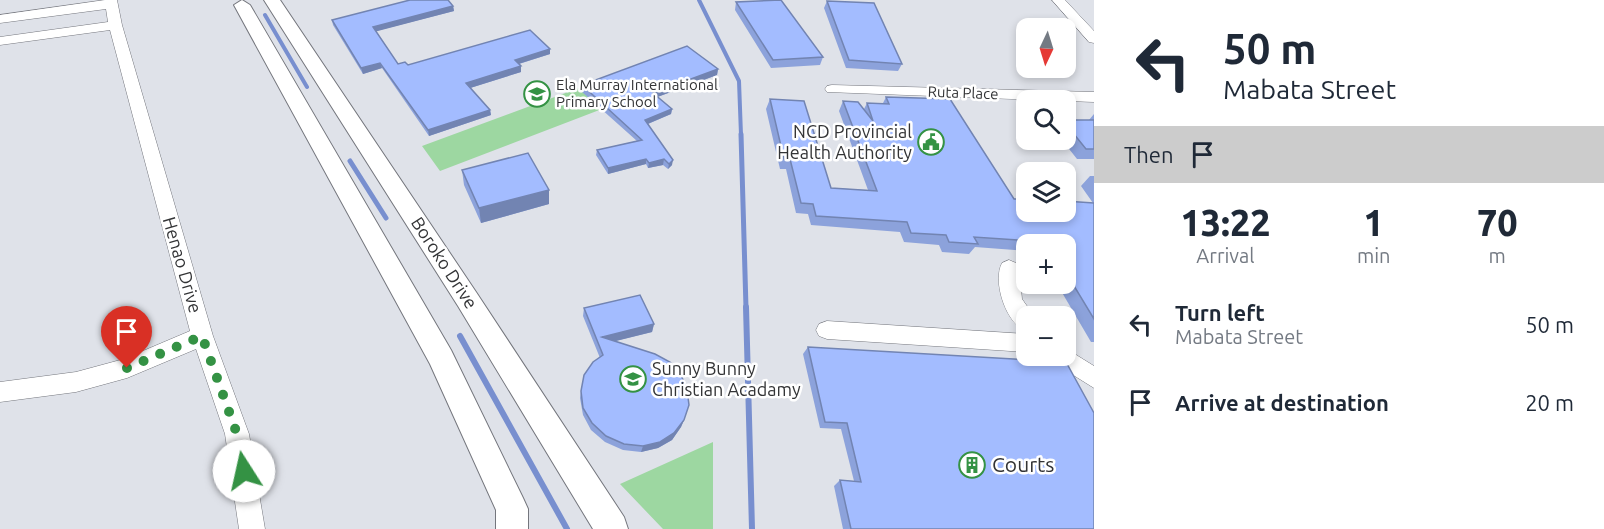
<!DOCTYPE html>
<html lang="en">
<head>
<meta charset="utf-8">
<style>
	:root { --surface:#fff; --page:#f6f6f7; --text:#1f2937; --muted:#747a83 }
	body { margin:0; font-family:Ubuntu,sans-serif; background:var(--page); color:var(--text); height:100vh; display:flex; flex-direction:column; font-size:22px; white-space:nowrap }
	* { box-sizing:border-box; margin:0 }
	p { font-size:20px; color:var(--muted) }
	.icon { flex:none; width:33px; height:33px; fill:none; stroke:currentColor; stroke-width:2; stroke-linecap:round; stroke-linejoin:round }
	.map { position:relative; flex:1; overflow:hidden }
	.sheet { display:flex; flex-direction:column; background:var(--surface); width:510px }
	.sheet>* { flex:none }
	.guide { background:#fff; color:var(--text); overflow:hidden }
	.needle { width:39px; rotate:184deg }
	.controls { position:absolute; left:1016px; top:18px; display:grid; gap:12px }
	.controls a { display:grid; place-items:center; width:60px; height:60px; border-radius:12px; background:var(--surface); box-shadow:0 3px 9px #0003; font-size:30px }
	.pin { position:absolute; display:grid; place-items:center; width:51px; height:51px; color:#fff; margin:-62px -26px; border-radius:50% 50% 50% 0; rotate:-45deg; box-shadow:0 0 6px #0007 }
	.pin .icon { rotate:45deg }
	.me { position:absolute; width:66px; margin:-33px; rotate:350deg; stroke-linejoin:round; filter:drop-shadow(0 0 4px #0008) }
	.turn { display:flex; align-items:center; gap:21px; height:126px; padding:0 30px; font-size:27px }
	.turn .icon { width:78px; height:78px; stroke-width:2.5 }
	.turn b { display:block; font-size:42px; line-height:51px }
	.then { display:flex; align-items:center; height:57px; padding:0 30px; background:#0003; gap:12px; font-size:22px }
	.eta { display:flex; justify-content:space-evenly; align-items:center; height:102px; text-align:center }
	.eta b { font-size:36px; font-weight:800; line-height:42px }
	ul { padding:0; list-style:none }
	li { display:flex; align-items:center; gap:18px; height:78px; padding:0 30px }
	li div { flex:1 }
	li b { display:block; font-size:22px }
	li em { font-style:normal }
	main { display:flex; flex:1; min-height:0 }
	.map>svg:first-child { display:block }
	.green { fill:#9dd7a1 }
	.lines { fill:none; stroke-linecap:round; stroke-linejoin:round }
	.stream-far2 { stroke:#788fcf; stroke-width:4 }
	.stream-far1 { stroke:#788fcf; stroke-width:5 }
	.stream { stroke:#788fcf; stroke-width:6 }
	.minor-casing { stroke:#74767d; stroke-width:1 }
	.major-casing { stroke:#74767d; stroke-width:2 }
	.minor { fill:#fff; fill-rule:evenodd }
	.major { fill:#fff; fill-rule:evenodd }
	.wall { fill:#8ca2db }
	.shaded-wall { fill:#7284b2 }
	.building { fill:#a3bcff; stroke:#7284b2; stroke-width:1.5 }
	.route { stroke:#349244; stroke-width:10; stroke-dasharray:0 18 }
	.labels { text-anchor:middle; stroke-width:5; stroke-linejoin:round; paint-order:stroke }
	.far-poi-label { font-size:15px; fill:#333436; stroke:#fff; text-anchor:start }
	.far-street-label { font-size:15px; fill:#333436; stroke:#fff }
	.poi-label { font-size:18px; fill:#333436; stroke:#fff; text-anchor:end }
	.street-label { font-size:18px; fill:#333436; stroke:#fff }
	.near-poi-label { font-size:21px; fill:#333436; stroke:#fff; text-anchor:start }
</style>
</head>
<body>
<main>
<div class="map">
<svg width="1094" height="529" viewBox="0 0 1094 529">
	<rect width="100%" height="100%" fill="#dfe2e9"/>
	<path class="green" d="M 579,88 L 602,109 L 440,171 L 422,146 Z
		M 713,442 L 713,529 L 663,529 L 620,484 Z"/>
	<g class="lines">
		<path class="stream-far2" d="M 699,0 L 739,81 L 741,135
			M 265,15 L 307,87"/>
		<path class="stream-far1" d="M 741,134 L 746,308
			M 350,161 L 386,218"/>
		<path class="stream" d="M 746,307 L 752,529
			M 460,336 L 567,529"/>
		<g class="minor-casing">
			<path id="minor" d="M 105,0 L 117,0 L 122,25 L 213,336 L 249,434 L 265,529 L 239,529 L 225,434 L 196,349 L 127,378 L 76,392 L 0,402 L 0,382 L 76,372 L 124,359 L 190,331 L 110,30 L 0,45 L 0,37 L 108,22 L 106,9 L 0,23 L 0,15 Z
				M 1052,0 L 1065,0 L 1094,31 L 1094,43 L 1089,42 Z
				M 832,85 L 1094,92 L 1094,102 L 827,92 L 825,89 L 827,86 Z
				M 1009,260 L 1016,263 L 1019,268 L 1022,299 L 1034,316 L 1026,316 L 1026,331 C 1006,324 992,281 1002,263 Z
				M 827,321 L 1026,334 L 1026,352 L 827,339 L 819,336 L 816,330 L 819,324 Z
				M 1065,348 L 1094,366 L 1094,388 L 1054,363 L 1051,356 L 1065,356 Z"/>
		</g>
		<g class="major-casing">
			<path id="major" d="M 242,0 L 250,5 L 451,350 L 523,498 L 528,509 L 528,529 L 496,529 L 496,510 L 430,364 L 234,5 Z
				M 264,0 L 280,0 L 476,292 L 624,517 L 628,529 L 593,529 L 458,306 Z"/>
		</g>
		<use href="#minor" class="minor"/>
		<use href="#major" class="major"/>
	</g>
	<path class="wall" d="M 827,1 L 902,64 L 898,71 L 846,68 L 824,8 Z
		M 736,2 L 823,57 L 820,65 L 771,68 L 735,10 Z
		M 453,6 L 454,11 L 376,31 L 398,64 L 408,65 L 550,49 L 550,54 L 519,64 L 521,72 L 470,88 L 490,110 L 491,115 L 429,136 L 382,68 L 363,74 L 333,25 L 332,20 Z
		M 718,69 L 717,75 L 657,97 L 672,109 L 671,114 L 648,124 L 672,165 L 668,169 L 663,165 L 648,168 L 646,164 L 608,174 L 596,155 L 597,150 L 637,141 L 581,91 L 582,85 Z
		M 886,97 L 1014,199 L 1093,203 L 1081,186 L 1090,176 L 1094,176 L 1094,342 L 1091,342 L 1057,284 L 1065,284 L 1065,244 L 1026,244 L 1026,251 L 975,247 L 969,254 L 942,252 L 939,245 L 904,242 L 900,232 L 811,225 L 808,214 L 796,213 L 786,169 L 780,169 L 766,109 L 770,99 L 831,188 L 868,190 L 839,111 L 843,101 L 864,109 L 867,103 L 883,103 Z
		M 1094,114 L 1094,159 L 1077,159 L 1062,140 L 1065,140 L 1065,120 L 1089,120 Z
		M 462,170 L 549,204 L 481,223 L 464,185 Z
		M 584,308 L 654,324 L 652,332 L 615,341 L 684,420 L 681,427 L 672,440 L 658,448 L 641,452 L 623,450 L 605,442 L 591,430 L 583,415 L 580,398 L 581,391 L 600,358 L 583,316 Z
		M 808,347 L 1094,529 L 843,529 L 834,486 L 840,480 L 854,481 L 841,429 L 820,428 L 803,354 Z"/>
	<path class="shaded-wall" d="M 453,6 L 454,11 L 374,32 L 373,27 Z
		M 550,49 L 550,54 L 515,65 L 515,60 Z
		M 380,63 L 382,68 L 363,74 L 361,68 Z
		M 521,66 L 521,72 L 467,89 L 466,83 Z
		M 718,69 L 717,75 L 652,99 L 653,93 Z
		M 672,109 L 671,114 L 645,125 L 645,120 Z
		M 490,110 L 491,115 L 429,136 L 428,130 Z
		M 646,159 L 646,164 L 608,174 L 608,168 Z
		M 664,159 L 663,165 L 648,168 L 649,163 Z
		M 673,160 L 672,165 L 668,169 L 669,164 Z
		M 549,190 L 549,204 L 481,223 L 479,208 Z
		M 654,324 L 652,332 L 600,345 L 602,337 Z
		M 684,420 L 681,427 L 672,440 L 658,448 L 641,452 L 643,446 Z"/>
	<path class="building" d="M 410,0 L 448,0 L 453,6 L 373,27 L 398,64 L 405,62 L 408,65 L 530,30 L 550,49 L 515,60 L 521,66 L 466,83 L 490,110 L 428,130 L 380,63 L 361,68 L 332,20 Z
		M 781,0 L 823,57 L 773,60 L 736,2 Z
		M 827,1 L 874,3 L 902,64 L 849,60 Z
		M 687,46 L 718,69 L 653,93 L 672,109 L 645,120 L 673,160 L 669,164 L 664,159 L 649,163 L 646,159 L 608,168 L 597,150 L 642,140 L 582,85 Z
		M 886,97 L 950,99 L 1014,199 L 1026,199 L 1026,212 L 1065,212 L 1065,201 L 1094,203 L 1094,319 L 1065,271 L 1065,244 L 1049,244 L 1048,242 L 974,237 L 978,244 L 949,242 L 946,235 L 911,233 L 907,222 L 816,216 L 813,204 L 801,203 L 790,159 L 784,159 L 770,99 L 804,101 L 831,188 L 877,191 L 843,101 L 858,102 L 873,121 L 867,103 L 889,104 Z
		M 1065,120 L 1094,120 L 1094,149 L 1086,149 L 1065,123 Z
		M 528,153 L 549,190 L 479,208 L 462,170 Z
		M 640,295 L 654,324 L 602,337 L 655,354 L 670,362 L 681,375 L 687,390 L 689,405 L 684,420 L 674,433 L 660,442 L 643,446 L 624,444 L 606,436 L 592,423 L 583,408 L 581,391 L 584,375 L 593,362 L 603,355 L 584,308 Z
		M 808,347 L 1066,362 L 1094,413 L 1094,529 L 851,529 L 840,480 L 861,482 L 847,423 L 825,422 Z"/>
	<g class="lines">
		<path class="route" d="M 127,368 L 202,336 L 237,434 L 244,471"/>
	</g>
	<defs>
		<g id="school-ring" transform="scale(1.35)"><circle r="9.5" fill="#fff" stroke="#349244" stroke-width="1.5"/><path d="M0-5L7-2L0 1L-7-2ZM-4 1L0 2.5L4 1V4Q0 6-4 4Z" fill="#349244"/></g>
		<g id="civic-ring" transform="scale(1.35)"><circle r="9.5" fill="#fff" stroke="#349244" stroke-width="1.5"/><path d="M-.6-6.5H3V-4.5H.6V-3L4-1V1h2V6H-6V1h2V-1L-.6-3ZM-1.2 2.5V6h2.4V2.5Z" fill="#349244"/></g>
		<g id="building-ring" transform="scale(1.35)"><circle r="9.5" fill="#fff" stroke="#349244" stroke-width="1.5"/><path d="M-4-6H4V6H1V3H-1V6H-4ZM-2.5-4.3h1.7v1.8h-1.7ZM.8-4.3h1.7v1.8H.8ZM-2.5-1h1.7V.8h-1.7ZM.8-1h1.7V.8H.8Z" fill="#349244"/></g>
	</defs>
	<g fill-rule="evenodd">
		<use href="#school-ring" x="537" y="94"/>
		<use href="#civic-ring" x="931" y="142"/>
		<use href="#school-ring" x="633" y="379"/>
		<use href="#building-ring" x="972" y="465"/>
	</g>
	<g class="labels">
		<g class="far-poi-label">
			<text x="556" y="90">Ela Murray International<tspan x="556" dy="17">Primary School</tspan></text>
		</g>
		<g class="far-street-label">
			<text transform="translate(963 93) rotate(2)" y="5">Ruta Place</text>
		</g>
		<g class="poi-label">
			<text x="912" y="138">NCD Provincial<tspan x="912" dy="21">Health Authority</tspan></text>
			<text x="652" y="375" text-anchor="start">Sunny Bunny<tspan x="652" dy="21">Christian Acadamy</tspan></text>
		</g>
		<g class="street-label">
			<text transform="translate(444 263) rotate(57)" y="6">Boroko Drive</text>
			<text transform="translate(182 265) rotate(74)" y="6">Henao Drive</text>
		</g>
		<g class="near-poi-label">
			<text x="992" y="472">Courts</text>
		</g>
	</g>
</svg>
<div class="controls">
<a><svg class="needle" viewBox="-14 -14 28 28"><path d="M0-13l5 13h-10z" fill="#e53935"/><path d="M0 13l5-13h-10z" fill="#747a83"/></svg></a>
<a><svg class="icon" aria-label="search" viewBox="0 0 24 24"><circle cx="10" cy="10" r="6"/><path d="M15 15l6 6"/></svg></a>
<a><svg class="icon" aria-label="layers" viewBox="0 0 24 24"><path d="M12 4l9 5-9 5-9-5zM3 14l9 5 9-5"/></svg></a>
<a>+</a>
<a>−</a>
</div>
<div class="pin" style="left:127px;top:368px;background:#d93025"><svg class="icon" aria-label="arrive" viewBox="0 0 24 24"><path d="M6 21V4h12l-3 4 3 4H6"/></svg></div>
<svg class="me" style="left:244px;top:471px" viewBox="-20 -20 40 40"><circle r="19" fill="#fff"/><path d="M0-13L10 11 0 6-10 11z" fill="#349244"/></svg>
</div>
<section class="sheet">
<div class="guide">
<div class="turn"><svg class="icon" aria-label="left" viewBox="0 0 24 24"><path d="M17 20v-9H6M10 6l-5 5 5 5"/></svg><div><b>50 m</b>Mabata Street</div></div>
<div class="then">Then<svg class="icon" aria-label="arrive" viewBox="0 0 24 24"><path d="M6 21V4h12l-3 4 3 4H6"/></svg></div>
</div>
<div class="eta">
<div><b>13:22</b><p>Arrival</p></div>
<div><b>1</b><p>min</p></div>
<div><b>70</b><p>m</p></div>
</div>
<ul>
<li><svg class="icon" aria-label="left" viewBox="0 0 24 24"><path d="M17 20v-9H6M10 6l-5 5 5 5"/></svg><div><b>Turn left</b><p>Mabata Street</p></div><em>50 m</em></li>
<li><svg class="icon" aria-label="arrive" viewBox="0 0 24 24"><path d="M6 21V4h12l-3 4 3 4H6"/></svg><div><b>Arrive at destination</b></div><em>20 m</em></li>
</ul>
</section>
</main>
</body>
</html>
